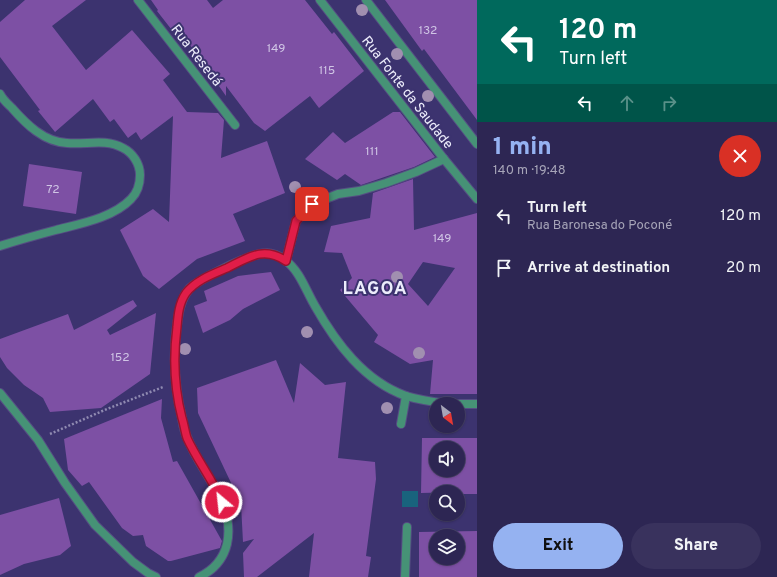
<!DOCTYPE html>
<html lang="en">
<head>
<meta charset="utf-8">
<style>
	:root { --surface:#2d2653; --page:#39325d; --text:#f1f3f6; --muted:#a7a5b8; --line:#48436a; --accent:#95b2f1 }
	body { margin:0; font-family:Overpass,sans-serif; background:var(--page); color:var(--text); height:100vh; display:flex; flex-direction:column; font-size:15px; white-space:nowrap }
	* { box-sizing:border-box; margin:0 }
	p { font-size:13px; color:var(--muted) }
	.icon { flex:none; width:22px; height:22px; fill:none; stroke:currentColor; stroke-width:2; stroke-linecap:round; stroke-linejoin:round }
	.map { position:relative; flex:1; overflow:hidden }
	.side { display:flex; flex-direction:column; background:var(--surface); width:300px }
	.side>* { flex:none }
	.hud { background:#00695c; color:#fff; overflow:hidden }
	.needle { width:26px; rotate:149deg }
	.controls { position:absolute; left:429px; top:397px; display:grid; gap:8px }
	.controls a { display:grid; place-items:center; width:36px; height:36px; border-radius:50%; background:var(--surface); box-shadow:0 1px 3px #0004,0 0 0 1px var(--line); font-size:20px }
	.pin { position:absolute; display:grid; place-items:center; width:34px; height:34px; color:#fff; margin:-17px; border-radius:8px; box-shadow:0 2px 6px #0006 }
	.me { position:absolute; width:44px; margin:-22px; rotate:332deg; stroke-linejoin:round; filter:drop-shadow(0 0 3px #0008) }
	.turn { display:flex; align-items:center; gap:14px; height:84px; padding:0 16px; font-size:18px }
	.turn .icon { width:52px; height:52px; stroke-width:2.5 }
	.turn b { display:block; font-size:28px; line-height:34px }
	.lanes { display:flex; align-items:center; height:38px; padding:0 16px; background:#0003; justify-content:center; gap:20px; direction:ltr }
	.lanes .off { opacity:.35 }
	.round { display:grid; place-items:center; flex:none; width:42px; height:42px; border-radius:21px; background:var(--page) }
	.headline { display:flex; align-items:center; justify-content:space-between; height:68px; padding:0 16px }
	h1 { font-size:24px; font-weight:800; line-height:30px; color:var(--accent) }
	.primary-button { display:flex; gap:8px; margin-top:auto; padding:8px 16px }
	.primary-button a { flex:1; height:46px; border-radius:24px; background:var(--accent); color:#111; font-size:16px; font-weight:800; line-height:46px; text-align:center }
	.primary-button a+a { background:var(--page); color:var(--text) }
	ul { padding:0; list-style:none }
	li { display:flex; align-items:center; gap:12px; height:52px; padding:0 16px }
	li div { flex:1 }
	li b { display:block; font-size:15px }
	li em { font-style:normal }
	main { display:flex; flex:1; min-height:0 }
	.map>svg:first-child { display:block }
	.water { fill:#19637d }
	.building { fill:#7d50a4; fill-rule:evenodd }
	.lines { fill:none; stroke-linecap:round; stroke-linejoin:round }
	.service-casing { stroke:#554d83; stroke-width:10 }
	.minor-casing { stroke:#554d83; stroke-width:10 }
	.tertiary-casing { stroke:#554d83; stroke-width:10 }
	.path { stroke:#8f8ab1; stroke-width:2.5; stroke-dasharray:2 2; stroke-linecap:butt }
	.service { stroke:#469276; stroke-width:8 }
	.minor { stroke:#469276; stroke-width:8 }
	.tertiary { stroke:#469276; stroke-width:8 }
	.tree { fill:#a18fb0 }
	.route-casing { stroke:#92132f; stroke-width:10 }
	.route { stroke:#e11d48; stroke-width:7 }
	.labels { text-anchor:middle; stroke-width:4; stroke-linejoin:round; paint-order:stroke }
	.number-label { font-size:12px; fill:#d0c5e5 }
	.street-label { font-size:14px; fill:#ececfb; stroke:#3c336f }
	.district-label { font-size:18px; font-weight:bold; letter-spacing:1px; fill:#ececfb; stroke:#3c336f }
</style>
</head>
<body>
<main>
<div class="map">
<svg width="477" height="577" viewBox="0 0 477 577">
	<rect width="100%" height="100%" fill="#3c336f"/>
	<path class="water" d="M 402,491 L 418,491 L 418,507 L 402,507 Z"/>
	<path class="building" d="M 25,0 L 86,0 L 52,26 L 86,70 L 132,30 L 170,74 L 163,80 L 187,112 L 218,113 L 224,120 L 221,158 L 267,141 L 285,193 L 233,214 L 245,241 L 197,259 L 159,289 L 143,276 L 120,230 L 153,209 L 169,222 L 173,116 L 141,140 L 136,132 L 128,138 L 114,119 L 110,122 L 93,99 L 55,132 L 38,111 L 40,110 L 0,57 L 0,22 Z
		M 151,0 L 207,0 L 213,8 L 223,0 L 305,0 L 332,34 L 334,32 L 364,71 L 319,108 L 310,96 L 265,131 L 254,123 L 226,86 L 226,96 L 209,72 L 210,71 L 179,31 L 175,34 L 157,11 L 158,10 Z
		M 385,0 L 477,0 L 477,120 L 424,49 L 422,51 Z
		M 393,112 L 400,112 L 435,157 L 414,167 L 361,185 L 345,174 L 337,180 L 305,159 L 333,132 L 345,143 Z
		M 29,164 L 82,172 L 76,214 L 23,206 Z
		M 413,179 L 414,230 L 477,213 L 477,394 L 430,394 L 433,360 L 410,364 L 374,342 L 378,335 L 340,290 L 352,278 L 342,253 L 324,252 L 331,226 L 370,218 L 373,193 ZM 423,262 L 455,268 L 428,306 L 408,284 Z
		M 271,272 L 280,290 L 243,309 L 230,320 L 203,333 L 194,306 L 207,301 L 204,291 L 238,276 Z
		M 133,300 L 137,306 L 107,330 L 110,335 L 156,313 L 150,374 L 101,408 L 50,412 L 43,398 L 24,385 L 7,368 L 0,357 L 0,339 L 68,314 L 74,330 Z
		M 276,360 L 294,403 L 300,363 L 325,385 L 346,382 L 338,458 L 375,462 L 376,479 L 366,556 L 371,557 L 368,577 L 309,577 L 314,533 L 257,577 L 244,577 L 243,553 L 254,539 L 243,542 L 241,504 L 198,413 L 197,388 Z
		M 162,399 L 161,418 L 173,462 L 177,461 L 222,541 L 220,548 L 171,561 L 168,561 L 146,546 L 143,535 L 133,536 L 122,528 L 89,482 L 82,486 L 68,470 L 64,439 Z
		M 422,438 L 477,438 L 477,494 L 458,494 L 458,492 L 421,493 ZM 436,448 L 458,448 L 458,470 L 436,470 Z
		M 59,498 L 71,546 L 60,555 L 24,564 L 0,575 L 0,515 Z
		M 477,531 L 477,577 L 419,577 L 419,532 ZM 436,536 L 458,536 L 458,558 L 436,558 Z"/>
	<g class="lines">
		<g class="service-casing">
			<path id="service" d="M 286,261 L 296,221 L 313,204 L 338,194 L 359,191 L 386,183 L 416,172 L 444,159
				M 401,424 L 406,396"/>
		</g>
		<g class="minor-casing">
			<path id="minor" d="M 138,0 L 235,125
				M 0,94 C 3,100 8,104 12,108 C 26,124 44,142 67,143 C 86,145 105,138 123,148 C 133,153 140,164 140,175 C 140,184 137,193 131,199 C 113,218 79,224 56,230 C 37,235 19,240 0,246
				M 0,393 L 38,440 L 65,483 L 95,525 L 133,562 L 148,573 L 156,577
				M 458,404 L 477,404
				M 199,577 C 214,570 223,560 227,544 C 236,503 200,472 187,437 C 184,431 183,424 182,418 C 175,389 173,363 176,334 C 178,318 179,300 190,288 C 198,280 249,255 260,254 C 269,252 278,255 285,260 C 300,271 306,291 315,306 C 336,343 364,381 406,396 C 420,400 434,402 448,404
				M 405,577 L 407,527"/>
		</g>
		<g class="tertiary-casing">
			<path id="tertiary" d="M 320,0 L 444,159 L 477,199
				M 366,0 L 477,144"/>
		</g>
		<path class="path" d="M 50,434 L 107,409 L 163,387"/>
		<use href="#service" class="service"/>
		<use href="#minor" class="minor"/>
		<use href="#tertiary" class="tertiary"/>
	</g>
	<g class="tree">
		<circle cx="362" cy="10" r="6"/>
		<circle cx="397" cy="54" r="6"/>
		<circle cx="428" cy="96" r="6"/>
		<circle cx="295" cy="187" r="6"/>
		<circle cx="397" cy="277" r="6"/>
		<circle cx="307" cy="332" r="6"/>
		<circle cx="185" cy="349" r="6"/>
		<circle cx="419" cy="353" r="6"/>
		<circle cx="387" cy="408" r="6"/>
	</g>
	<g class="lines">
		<g class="route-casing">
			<path id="route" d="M 222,502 C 213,480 197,460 187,438 C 185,432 184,424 182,418 C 174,387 173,358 177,327 C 178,315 179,303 186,293 C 196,280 213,274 227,268 C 249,257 264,246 286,261 L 296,221 L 312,204"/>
		</g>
		<use href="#route" class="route"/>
	</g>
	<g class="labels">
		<g class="number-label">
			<text x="428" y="34">132</text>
			<text x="276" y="52">149</text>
			<text x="327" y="74">115</text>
			<text x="372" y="155">111</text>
			<text x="53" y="193">72</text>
			<text x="442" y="242">149</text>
			<text x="120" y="361">152</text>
		</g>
		<g class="street-label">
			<text transform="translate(197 55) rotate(52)" y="5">Rua Resedá</text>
			<text transform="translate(408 92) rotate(52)" y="5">Rua Fonte da Saudade</text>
		</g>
		<g class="district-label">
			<text x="375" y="294">LAGOA</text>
		</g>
	</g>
</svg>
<div class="controls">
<a><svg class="needle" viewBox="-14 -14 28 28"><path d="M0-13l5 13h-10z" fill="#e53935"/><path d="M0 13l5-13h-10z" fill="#a7a5b8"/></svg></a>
<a><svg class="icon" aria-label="sound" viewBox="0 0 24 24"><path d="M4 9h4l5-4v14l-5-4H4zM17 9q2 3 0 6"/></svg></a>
<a><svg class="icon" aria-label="search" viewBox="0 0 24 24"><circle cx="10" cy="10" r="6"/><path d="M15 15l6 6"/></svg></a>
<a><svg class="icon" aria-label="layers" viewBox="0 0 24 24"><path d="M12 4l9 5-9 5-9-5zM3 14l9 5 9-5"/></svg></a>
</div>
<div class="pin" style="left:312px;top:204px;background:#d93025"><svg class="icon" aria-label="arrive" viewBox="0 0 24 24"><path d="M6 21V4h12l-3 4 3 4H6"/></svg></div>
<svg class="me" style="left:222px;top:502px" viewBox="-20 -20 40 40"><circle r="17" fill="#e11d48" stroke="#fff" stroke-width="3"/><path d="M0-11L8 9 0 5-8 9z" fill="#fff"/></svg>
</div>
<section class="side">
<div class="hud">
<div class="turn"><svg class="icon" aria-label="left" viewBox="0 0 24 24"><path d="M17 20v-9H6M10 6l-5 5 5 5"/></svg><div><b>120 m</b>Turn left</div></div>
<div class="lanes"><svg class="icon" aria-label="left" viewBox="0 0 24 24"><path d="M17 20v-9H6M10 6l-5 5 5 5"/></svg><svg class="icon off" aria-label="ahead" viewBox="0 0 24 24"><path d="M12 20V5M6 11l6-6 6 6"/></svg><svg class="icon off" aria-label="right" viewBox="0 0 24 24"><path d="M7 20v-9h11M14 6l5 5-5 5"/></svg></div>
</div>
<div class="headline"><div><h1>1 min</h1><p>140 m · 19:48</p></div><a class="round" style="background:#d93025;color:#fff"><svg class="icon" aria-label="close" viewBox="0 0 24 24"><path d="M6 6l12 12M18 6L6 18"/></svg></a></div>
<ul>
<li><svg class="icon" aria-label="left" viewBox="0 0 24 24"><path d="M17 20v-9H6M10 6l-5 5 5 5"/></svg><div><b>Turn left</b><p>Rua Baronesa do Poconé</p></div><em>120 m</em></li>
<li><svg class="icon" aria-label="arrive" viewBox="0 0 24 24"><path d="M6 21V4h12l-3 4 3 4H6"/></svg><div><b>Arrive at destination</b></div><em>20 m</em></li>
</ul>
<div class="primary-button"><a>Exit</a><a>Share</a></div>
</section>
</main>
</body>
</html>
